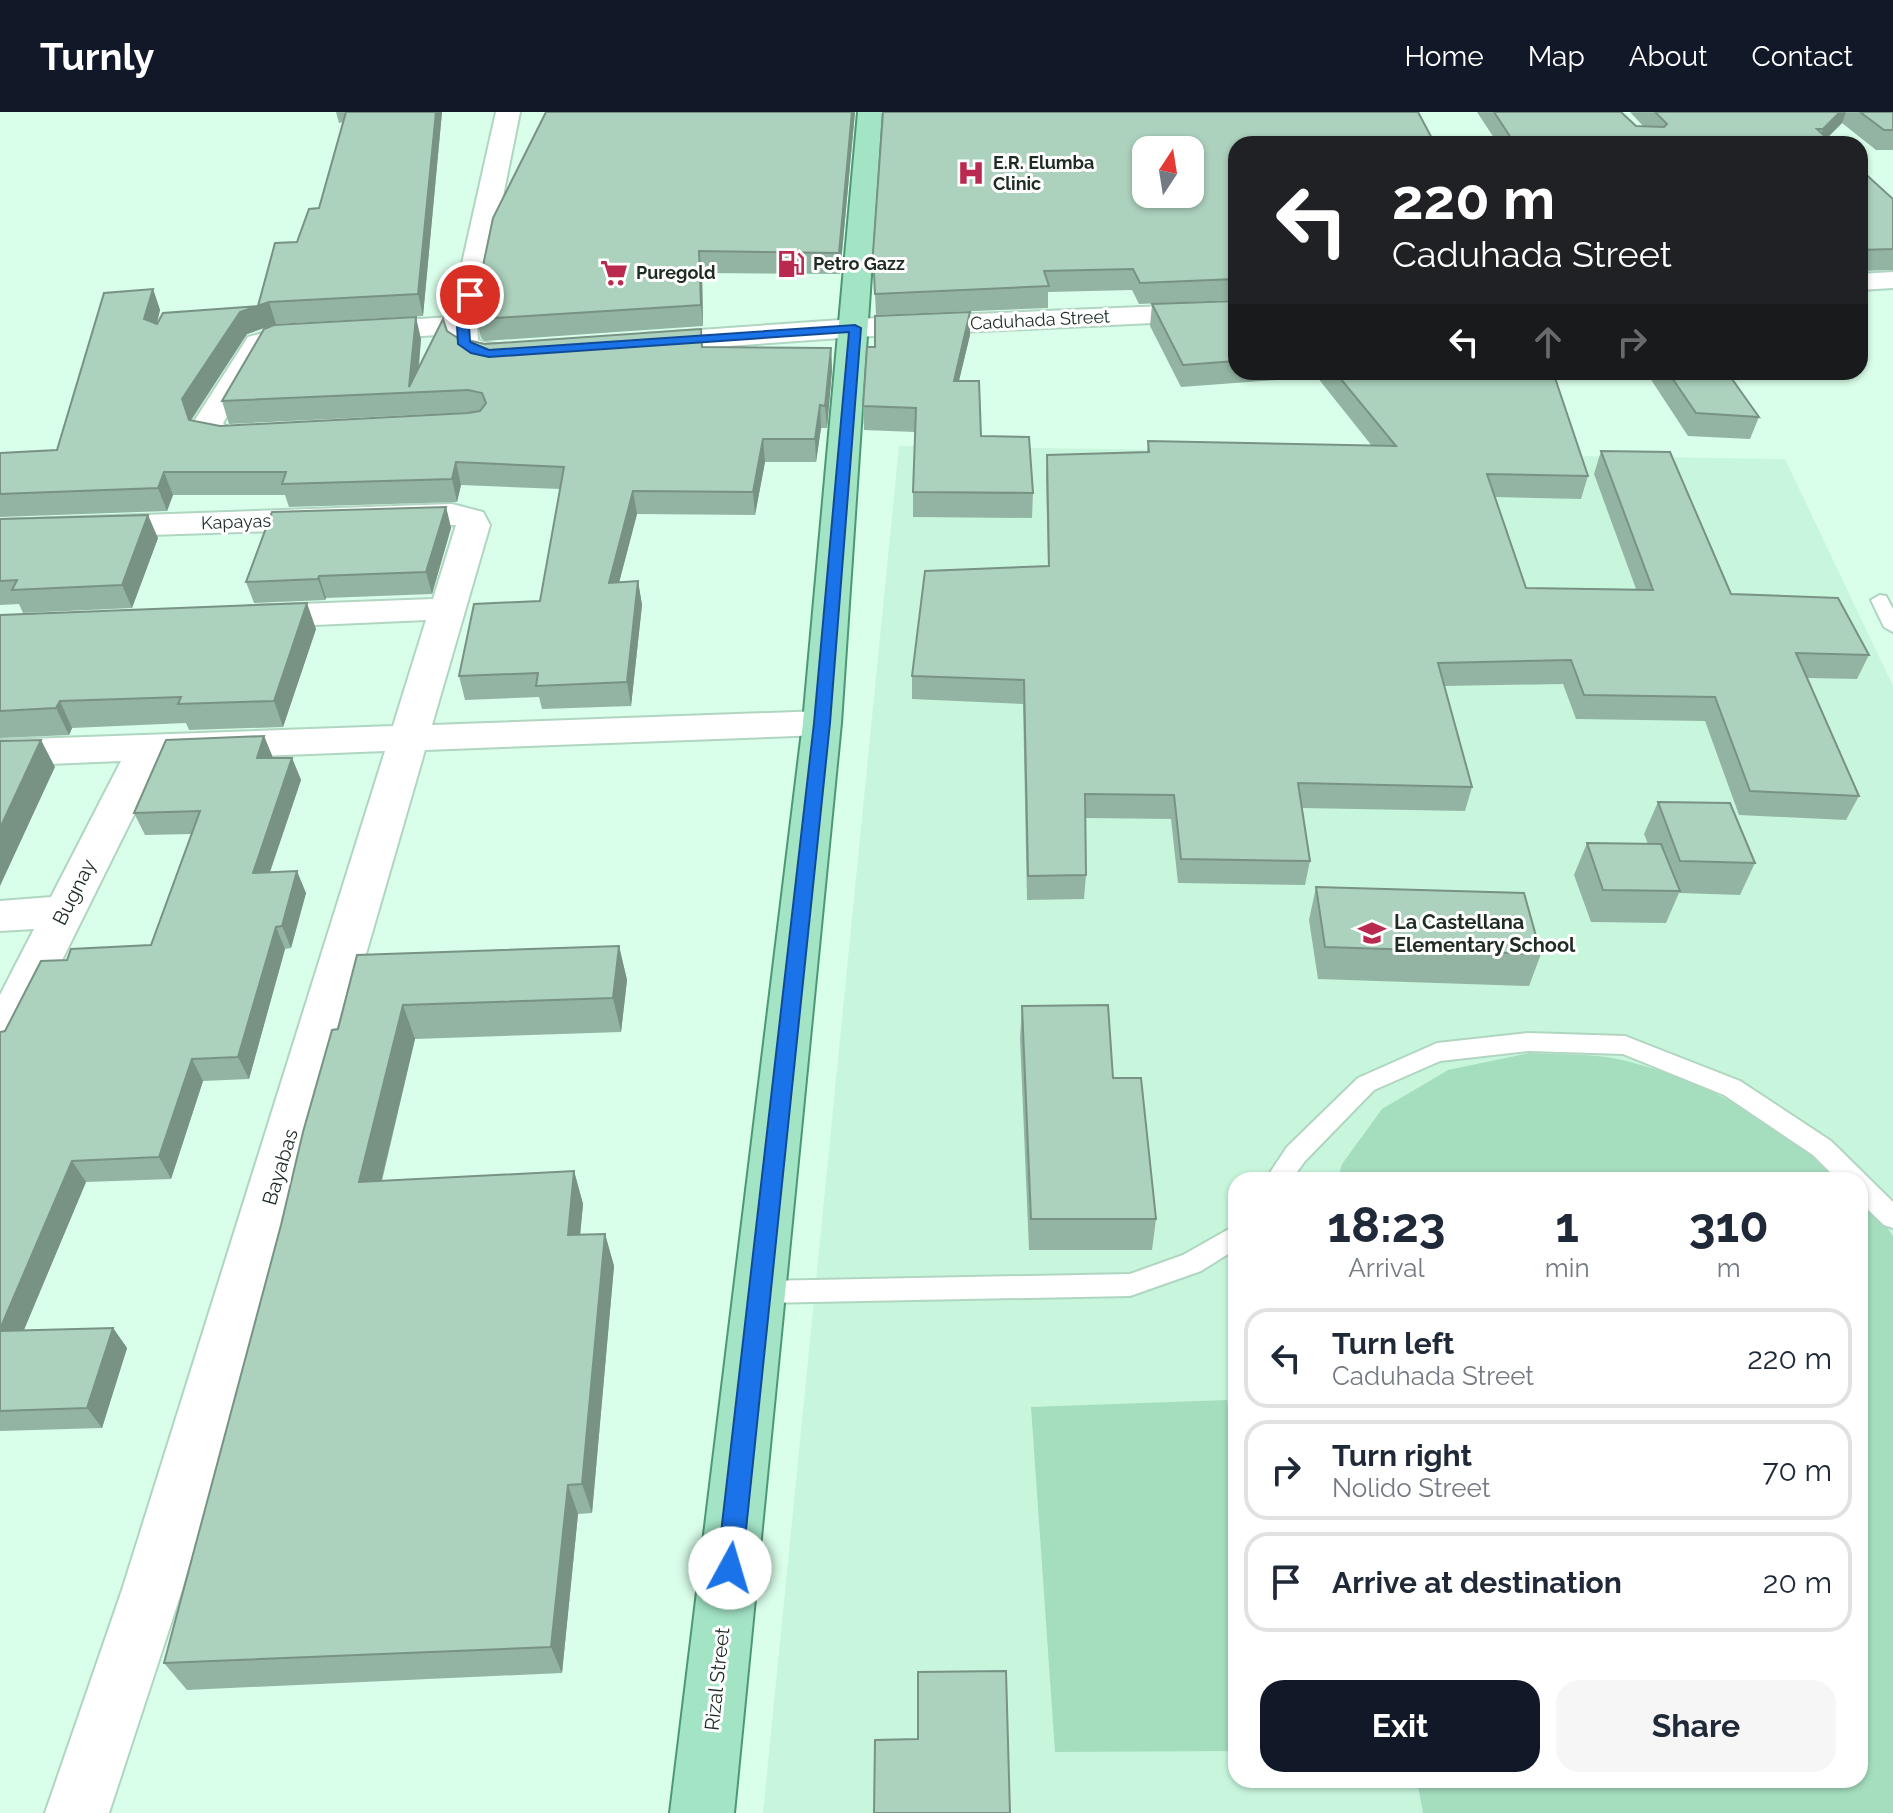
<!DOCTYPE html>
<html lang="en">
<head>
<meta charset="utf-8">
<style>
	:root { --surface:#fff; --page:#f6f6f7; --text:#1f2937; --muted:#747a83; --line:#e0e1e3; --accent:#111827 }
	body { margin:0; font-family:Raleway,sans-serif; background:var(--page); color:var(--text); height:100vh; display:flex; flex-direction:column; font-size:30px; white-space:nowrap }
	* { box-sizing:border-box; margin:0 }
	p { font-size:26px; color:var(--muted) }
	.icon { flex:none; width:44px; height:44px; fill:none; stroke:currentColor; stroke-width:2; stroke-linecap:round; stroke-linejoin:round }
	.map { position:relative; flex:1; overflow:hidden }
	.side { position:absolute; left:1228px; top:1060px; width:640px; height:616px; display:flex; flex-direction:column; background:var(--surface); border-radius:24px; box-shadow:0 2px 6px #0004 }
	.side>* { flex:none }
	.guide { position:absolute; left:1228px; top:24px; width:640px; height:244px; border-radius:24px; box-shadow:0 2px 6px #0004; background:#202124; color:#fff; overflow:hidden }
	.needle { width:52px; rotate:12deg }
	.fabs { position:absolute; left:1132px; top:24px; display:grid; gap:16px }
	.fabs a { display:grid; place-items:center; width:72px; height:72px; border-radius:16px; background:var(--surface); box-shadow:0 2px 6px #0004; font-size:40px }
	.pin { position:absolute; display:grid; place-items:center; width:68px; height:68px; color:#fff; margin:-34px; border:4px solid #fff; border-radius:50%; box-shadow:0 2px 8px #0007 }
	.me { position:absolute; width:88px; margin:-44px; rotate:6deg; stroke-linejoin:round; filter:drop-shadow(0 0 6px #0008) }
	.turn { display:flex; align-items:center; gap:28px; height:168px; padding:0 32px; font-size:36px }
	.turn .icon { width:104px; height:104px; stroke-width:2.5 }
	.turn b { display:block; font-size:56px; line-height:68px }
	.lanes { display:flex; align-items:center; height:76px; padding:0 32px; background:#0003; justify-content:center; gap:40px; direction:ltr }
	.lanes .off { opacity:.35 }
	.eta { display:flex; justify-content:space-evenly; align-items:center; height:136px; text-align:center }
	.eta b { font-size:48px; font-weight:700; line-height:56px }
	.button { display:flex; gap:16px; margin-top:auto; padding:16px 32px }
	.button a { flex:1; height:92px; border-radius:24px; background:var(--accent); color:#fff; font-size:32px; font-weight:700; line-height:92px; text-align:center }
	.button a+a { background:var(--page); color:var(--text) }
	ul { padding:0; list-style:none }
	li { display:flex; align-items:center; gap:24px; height:100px; margin:0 16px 12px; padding:0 16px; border:4px solid var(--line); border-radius:24px }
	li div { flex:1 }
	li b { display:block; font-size:30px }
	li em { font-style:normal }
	header { display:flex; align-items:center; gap:48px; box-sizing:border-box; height:112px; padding:0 40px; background:var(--accent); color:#fff }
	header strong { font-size:38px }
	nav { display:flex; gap:44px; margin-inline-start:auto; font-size:28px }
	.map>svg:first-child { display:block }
	.built { fill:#c8f6dd; fill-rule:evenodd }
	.green { fill:#a5debf }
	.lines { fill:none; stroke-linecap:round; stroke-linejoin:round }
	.service-casing { stroke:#b0d5c1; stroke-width:4 }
	.minor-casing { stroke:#b0d5c1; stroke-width:4 }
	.primary-casing { stroke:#4d9874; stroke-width:4 }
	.service { fill:#fff; fill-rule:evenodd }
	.minor { fill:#fff; fill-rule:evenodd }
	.primary { fill:#a3e4c5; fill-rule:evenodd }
	.wall { fill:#94b4a3 }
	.shaded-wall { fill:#789284 }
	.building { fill:#acd1bd; stroke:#789284; stroke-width:2; fill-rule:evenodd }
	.route { fill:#1a73e8; stroke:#114b97; stroke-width:2 }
	.labels { text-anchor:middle; stroke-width:6; stroke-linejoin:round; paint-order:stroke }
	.far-poi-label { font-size:18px; font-weight:bold; fill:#1e2c24; stroke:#fff; text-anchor:start }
	.far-street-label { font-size:18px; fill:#1e2c24; stroke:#fff }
	.street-label { font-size:20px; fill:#1e2c24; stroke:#fff }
	.poi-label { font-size:20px; font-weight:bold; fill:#1e2c24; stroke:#fff; text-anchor:start }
</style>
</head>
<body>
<header>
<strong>Turnly</strong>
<nav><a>Home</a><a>Map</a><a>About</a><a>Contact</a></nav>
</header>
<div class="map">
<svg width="1893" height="1701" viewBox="0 0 1893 1701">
	<rect width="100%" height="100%" fill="#d9fee9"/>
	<path class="built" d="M 899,334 L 1785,347 L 1893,574 L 1893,1701 L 763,1701 ZM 1236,1068 L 1860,1068 L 1860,1668 L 1236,1668 Z"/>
	<path class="green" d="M 1530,941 C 1559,943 1593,941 1622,948 C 1707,969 1779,1011 1843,1068 L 1337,1068 L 1342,1052 L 1382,997 L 1448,958 Z
		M 1860,1083 L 1873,1094 L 1893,1124 L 1893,1701 L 1423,1701 L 1417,1668 L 1860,1668 Z
		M 1227,1288 L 1236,1358 L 1236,1639 L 1055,1640 L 1031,1295 Z"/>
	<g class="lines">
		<g class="service-casing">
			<path id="service" d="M 1880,483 L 1886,484 L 1893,497 L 1893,520 L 1884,515 L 1871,488 Z
				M 1529,921 L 1625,924 L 1740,969 L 1831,1029 L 1893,1090 L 1893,1116 L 1884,1113 L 1860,1090 L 1860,1068 L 1838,1068 L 1813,1043 L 1724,983 L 1623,942 L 1529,939 L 1440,949 L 1374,978 L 1305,1049 L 1291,1068 L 1265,1068 L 1287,1035 L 1358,966 L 1437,931 Z
				M 1236,1113 L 1236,1137 L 1201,1159 L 1130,1184 L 760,1191 L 751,1188 L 747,1180 L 751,1172 L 760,1169 L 1130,1162 L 1183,1143 Z"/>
		</g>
		<g class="minor-casing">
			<path id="minor" d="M 496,0 L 520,0 L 477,213 L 478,228 C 493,235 510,230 525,234 L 530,240 L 525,246 C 501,252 475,251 454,238 L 449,222 L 358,229 L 348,226 L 344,220 L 348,214 L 358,211 L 450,205 Z
				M 1893,160 L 1893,176 L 1860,178 L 1860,162 Z
				M 1236,191 L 1236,207 L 855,225 L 643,240 L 633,237 L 629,231 L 633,225 L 643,222 L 855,207 Z
				M 293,213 L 303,216 L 307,222 L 303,228 L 269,237 L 223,311 L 228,316 L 259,314 L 270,316 L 275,323 L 270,330 L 228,334 L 198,328 L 193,311 L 248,225 Z
				M 452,392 L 483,400 L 490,413 L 432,613 L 822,599 L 835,602 L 841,611 L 835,620 L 822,623 L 425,638 L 182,1478 L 109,1701 L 45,1701 L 122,1478 L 385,639 L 161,648 L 23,927 L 16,939 L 0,944 L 0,883 L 34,817 L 0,819 L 0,789 L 51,785 L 121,649 L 0,654 L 0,628 L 393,614 L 426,508 L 250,516 L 237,513 L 232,505 L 237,497 L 250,494 L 433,487 L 456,413 L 0,428 L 0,408 Z"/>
		</g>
		<g class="primary-casing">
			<path id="primary" d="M 858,0 L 882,0 L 841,611 L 734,1701 L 670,1701 L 803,611 Z"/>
		</g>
		<use href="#service" class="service"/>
		<use href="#minor" class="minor"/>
		<use href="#primary" class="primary"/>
	</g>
	<path class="wall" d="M 336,0 L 442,0 L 423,204 L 276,212 L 247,222 L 191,309 L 220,314 L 474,300 L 229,312 L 222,289 L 421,227 L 419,256 L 447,219 L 458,226 L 485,232 L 831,236 L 832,258 L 827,316 L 821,316 L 816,350 L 765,350 L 755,403 L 637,402 L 619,470 L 638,469 L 642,493 L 631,594 L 542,597 L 539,585 L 465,588 L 459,564 L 540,489 L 560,377 L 461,373 L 457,390 L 289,395 L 285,383 L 173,383 L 167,399 L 0,405 L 0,341 L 57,338 L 153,177 L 160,198 L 157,212 L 258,194 L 297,130 L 319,96 L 343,10 L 339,11 Z
		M 546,0 L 855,0 L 840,162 L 702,161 L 703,214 L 485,229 L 481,226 L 476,205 Z
		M 1477,0 L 1621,0 L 1636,14 L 1644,15 L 1630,0 L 1893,0 L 1893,38 L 1876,38 L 1842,11 L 1827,26 L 1833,32 L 1498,32 Z
		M 1236,32 L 1236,188 L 1139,192 L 1132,178 L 1048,180 L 1048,196 L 876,203 L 873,141 Z
		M 1860,57 L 1893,87 L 1893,158 L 1860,159 Z
		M 1236,189 L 1236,260 L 1553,260 L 1588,364 L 1581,387 L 1495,385 L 1526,476 L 1636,477 L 1594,362 L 1601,339 L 1731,482 L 1869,543 L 1857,567 L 1807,566 L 1859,684 L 1846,708 L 1739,703 L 1705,609 L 1576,607 L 1563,572 L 1444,574 L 1472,675 L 1465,699 L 1302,696 L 1310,749 L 1305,773 L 1178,771 L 1171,707 L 1085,706 L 1086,763 L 1084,787 L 1027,788 L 1023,592 L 912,587 L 912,564 L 1048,454 L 1046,366 L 1047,343 L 1147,340 L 1148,329 L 1372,334 L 1317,265 L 1181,275 L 1150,214 L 1152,192 Z
		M 970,200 L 970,223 L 959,269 L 981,324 L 1033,381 L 1032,406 L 913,405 L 913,380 L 915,320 L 864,318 L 863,294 L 875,235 Z
		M 1646,260 L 1727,260 L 1759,305 L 1750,327 L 1688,324 Z
		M 446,395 L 451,416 L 432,482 L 326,486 L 325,488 L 254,491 L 246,470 Z
		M 0,407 L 158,426 L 132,496 L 23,501 L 19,492 L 0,493 Z
		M 0,503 L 316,517 L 283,615 L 189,618 L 186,611 L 72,616 L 69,623 L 0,626 Z
		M 264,624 L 273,646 L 292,646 L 301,668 L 270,760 L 306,781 L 291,836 L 285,837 L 249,967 L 203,969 L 171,1067 L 86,1070 L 24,1218 L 113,1216 L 127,1236 L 102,1316 L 0,1319 L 0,920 L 5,919 L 67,848 L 151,833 L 192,722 L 145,723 L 134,701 Z
		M 1658,690 L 1755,751 L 1740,783 L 1679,781 L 1666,811 L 1591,810 L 1574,763 L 1587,731 L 1648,732 L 1644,722 Z
		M 1316,775 L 1541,842 L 1529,874 L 1318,867 L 1309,808 Z
		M 619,834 L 627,868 L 621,920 L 415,927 L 382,1069 L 574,1059 L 583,1092 L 580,1123 L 605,1122 L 614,1154 L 592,1401 L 578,1402 L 562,1561 L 187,1578 L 164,1551 L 357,843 Z
		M 1022,894 L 1113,966 L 1156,1107 L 1152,1138 L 1029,1138 L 1020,926 Z"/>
	<path class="shaded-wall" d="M 436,0 L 442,0 L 423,204 L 418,182 Z
		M 852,0 L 855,0 L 840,162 L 839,141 Z
		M 1840,0 L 1846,0 L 1842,11 L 1821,32 L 1818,32 L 1823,17 Z
		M 699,139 L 702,161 L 703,214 L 701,193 Z
		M 153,177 L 160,198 L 152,229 L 144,207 Z
		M 269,190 L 276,212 L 247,222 L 190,309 L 197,331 L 182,287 L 240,200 Z
		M 970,200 L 970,223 L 953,293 L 954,269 Z
		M 416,205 L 421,227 L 416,280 L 409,275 Z
		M 831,236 L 832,258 L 827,316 L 825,294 Z
		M 820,293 L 821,316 L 816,350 L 815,327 Z
		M 763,327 L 765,350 L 755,403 L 753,380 Z
		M 456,350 L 461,373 L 457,390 L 452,367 Z
		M 164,360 L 173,383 L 167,399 L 158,376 Z
		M 633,379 L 637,402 L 613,494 L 609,471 Z
		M 446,395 L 451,416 L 432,482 L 426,460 Z
		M 148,403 L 158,426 L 132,496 L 122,473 Z
		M 319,464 L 326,486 L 325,488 L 318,467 Z
		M 638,469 L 642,493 L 631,594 L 627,570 Z
		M 307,491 L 316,517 L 283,615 L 274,589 Z
		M 60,589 L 72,616 L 69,623 L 56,596 Z
		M 264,624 L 273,646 L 257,646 Z
		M 41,628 L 55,655 L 0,774 L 0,716 Z
		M 292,646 L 301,668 L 262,783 L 253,761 Z
		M 297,759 L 306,781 L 291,836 L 282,814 Z
		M 276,815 L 285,837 L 249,967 L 238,945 Z
		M 619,834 L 627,868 L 621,920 L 613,886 Z
		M 403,893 L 415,927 L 373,1103 L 359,1070 Z
		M 192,947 L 203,969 L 171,1067 L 159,1045 Z
		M 72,1049 L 86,1070 L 15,1239 L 0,1220 L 0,1217 Z
		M 574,1059 L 583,1092 L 577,1156 L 568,1123 Z
		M 605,1122 L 614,1154 L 592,1401 L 582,1372 Z
		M 113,1216 L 127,1236 L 102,1316 L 87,1296 Z
		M 568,1373 L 578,1402 L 562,1561 L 551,1535 Z"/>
	<path class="building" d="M 346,0 L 436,0 L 418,182 L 269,190 L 240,200 L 182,287 L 189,308 L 220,314 L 468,301 L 480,299 L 486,291 L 482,281 L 468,278 L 222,289 L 264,217 L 274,213 L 416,205 L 409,275 L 443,207 L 447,219 L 458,226 L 485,232 L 701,217 L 702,235 L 831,236 L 825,294 L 820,293 L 815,327 L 763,327 L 753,380 L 633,379 L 609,471 L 638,469 L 627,570 L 536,574 L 538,561 L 459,564 L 474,492 L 540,489 L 564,355 L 456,350 L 452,367 L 282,372 L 286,360 L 164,360 L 158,376 L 0,382 L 0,341 L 57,338 L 104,181 L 153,177 L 144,207 L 157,212 L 163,201 L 258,194 L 275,131 L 297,130 L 309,97 L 319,96 Z
		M 546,0 L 852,0 L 839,141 L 699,139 L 701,193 L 480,207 L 476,205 L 475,192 L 493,106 Z
		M 883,0 L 1418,0 L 1435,32 L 1236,32 L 1236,167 L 1140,171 L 1133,157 L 1044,159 L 1049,174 L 875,182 L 873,141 ZM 1146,38 L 1190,38 L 1190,82 L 1146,82 Z
		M 1494,0 L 1621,0 L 1636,14 L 1664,15 L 1667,12 L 1655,0 L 1840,0 L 1823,17 L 1817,17 L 1833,32 L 1515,32 Z
		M 1860,0 L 1893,0 L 1893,18 L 1884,18 Z
		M 1860,57 L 1893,87 L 1893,137 L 1860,138 Z
		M 1236,189 L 1236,249 L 1183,253 L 1152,192 Z
		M 970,200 L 954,269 L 979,269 L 981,324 L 1029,325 L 1033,381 L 913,380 L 916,296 L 863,294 L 867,235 L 875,235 L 875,204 Z
		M 1335,260 L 1553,260 L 1588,364 L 1487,362 L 1526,476 L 1653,478 L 1601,339 L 1670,340 L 1731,482 L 1838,486 L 1869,543 L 1796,541 L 1859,684 L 1750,679 L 1715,585 L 1584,583 L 1571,548 L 1438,551 L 1472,675 L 1298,671 L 1310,749 L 1181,747 L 1174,683 L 1085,682 L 1086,763 L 1028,764 L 1024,568 L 912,564 L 925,459 L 1049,454 L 1047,343 L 1149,340 L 1148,329 L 1396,334 Z
		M 1668,260 L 1727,260 L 1759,305 L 1696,301 Z
		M 446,395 L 426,460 L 319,464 L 318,467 L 246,470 L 272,400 Z
		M 148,403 L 122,473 L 12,478 L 17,468 L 0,469 L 0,407 Z
		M 307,491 L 274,589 L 178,592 L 181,585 L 60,589 L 56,596 L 0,599 L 0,503 Z
		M 264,624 L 257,646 L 292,646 L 253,761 L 297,759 L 282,814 L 276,815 L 238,945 L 192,947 L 159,1045 L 72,1049 L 0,1217 L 0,920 L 5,919 L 41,849 L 67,848 L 71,837 L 151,833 L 200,699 L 134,701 L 166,628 Z
		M 41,628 L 0,716 L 0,629 Z
		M 1658,690 L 1730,691 L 1755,751 L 1680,749 Z
		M 1587,731 L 1661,732 L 1680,779 L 1603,778 Z
		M 1316,775 L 1524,781 L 1541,842 L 1325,835 Z
		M 619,834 L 613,886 L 403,893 L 359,1070 L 574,1059 L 568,1123 L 605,1122 L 582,1372 L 568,1373 L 551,1535 L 164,1551 L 281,1113 L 303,1020 L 332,918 L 338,917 L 357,843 Z
		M 1108,893 L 1113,966 L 1141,966 L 1156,1107 L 1031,1107 L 1022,894 Z
		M 113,1216 L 87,1296 L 0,1299 L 0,1219 Z
		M 1006,1559 L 1010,1701 L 874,1701 L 875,1628 L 918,1627 L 918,1560 Z"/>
	<path class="route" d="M 470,180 L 475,183 L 469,213 L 470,230 L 489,238 L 855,213 L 861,216 L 830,611 L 742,1456 L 738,1464 L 730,1468 L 721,1464 L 717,1456 L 814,611 L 849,220 L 489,245 L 471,241 L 458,232 L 457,213 L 464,183 Z"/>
	<defs>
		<g id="hospital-bare" transform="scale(2.16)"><path d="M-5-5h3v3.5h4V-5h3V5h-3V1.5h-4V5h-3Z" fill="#ba2a50" stroke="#fff" stroke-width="2.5" paint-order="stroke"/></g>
		<g id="fuel-bare" transform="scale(2.16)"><path d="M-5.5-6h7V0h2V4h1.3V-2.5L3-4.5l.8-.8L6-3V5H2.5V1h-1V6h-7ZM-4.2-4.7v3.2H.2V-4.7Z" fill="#ba2a50" stroke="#fff" stroke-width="2.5" paint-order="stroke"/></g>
		<g id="supermarket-bare" transform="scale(2.16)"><path d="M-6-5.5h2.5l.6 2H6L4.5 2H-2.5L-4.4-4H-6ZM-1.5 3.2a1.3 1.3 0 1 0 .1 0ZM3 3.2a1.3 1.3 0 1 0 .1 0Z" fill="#ba2a50" stroke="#fff" stroke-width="2.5" paint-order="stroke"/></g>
		<g id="school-bare" transform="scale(2.16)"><path d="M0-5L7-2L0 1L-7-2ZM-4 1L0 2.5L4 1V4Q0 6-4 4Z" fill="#ba2a50" stroke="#fff" stroke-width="2.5" paint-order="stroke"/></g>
	</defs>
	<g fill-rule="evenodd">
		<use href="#hospital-bare" x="971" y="61"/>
		<use href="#fuel-bare" x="791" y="152"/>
		<use href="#supermarket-bare" x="614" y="161"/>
		<use href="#school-bare" x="1372" y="821"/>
	</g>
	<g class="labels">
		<g class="far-poi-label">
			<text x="993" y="57">E.R. Elumba<tspan x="993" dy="21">Clinic</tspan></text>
			<text x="813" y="158">Petro Gazz</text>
			<text x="636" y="167">Puregold</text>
		</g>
		<g class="far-street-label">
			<text transform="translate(1040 208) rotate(-3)" y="6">Caduhada Street</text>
			<text transform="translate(236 410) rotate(-2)" y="6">Kapayas</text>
		</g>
		<g class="street-label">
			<text transform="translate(74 780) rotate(-63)" y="7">Bugnay</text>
			<text transform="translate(280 1055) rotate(-73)" y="7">Bayabas</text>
			<text transform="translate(717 1567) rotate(-84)" y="7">Rizal Street</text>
		</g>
		<g class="poi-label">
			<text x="1394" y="817">La Castellana<tspan x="1394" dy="23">Elementary School</tspan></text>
		</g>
	</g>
</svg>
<div class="fabs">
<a><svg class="needle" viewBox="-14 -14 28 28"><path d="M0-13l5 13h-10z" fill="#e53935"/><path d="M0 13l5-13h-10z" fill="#747a83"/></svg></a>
</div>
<div class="pin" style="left:470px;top:183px;background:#d93025"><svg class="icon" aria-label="arrive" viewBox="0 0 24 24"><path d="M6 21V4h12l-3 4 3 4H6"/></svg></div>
<svg class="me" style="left:730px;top:1456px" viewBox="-20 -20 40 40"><circle r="19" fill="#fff"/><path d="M0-13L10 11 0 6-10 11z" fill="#1a73e8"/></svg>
<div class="guide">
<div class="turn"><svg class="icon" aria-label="left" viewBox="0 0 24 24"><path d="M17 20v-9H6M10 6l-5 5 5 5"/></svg><div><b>220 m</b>Caduhada Street</div></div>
<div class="lanes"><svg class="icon" aria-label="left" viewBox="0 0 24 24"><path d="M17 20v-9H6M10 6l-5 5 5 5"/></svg><svg class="icon off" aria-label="ahead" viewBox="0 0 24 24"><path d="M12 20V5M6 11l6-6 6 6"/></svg><svg class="icon off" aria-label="right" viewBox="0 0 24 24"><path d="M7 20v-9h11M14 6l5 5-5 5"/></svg></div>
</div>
<section class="side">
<div class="eta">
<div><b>18:23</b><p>Arrival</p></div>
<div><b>1</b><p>min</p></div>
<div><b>310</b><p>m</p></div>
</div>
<ul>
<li><svg class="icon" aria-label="left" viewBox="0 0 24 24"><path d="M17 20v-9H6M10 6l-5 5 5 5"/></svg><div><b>Turn left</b><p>Caduhada Street</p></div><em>220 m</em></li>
<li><svg class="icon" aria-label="right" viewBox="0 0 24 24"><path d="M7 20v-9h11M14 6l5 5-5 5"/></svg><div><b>Turn right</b><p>Nolido Street</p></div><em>70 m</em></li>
<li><svg class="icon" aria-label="arrive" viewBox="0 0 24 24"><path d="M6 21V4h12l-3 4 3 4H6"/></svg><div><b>Arrive at destination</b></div><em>20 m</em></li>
</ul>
<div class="button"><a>Exit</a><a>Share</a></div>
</section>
</div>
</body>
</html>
